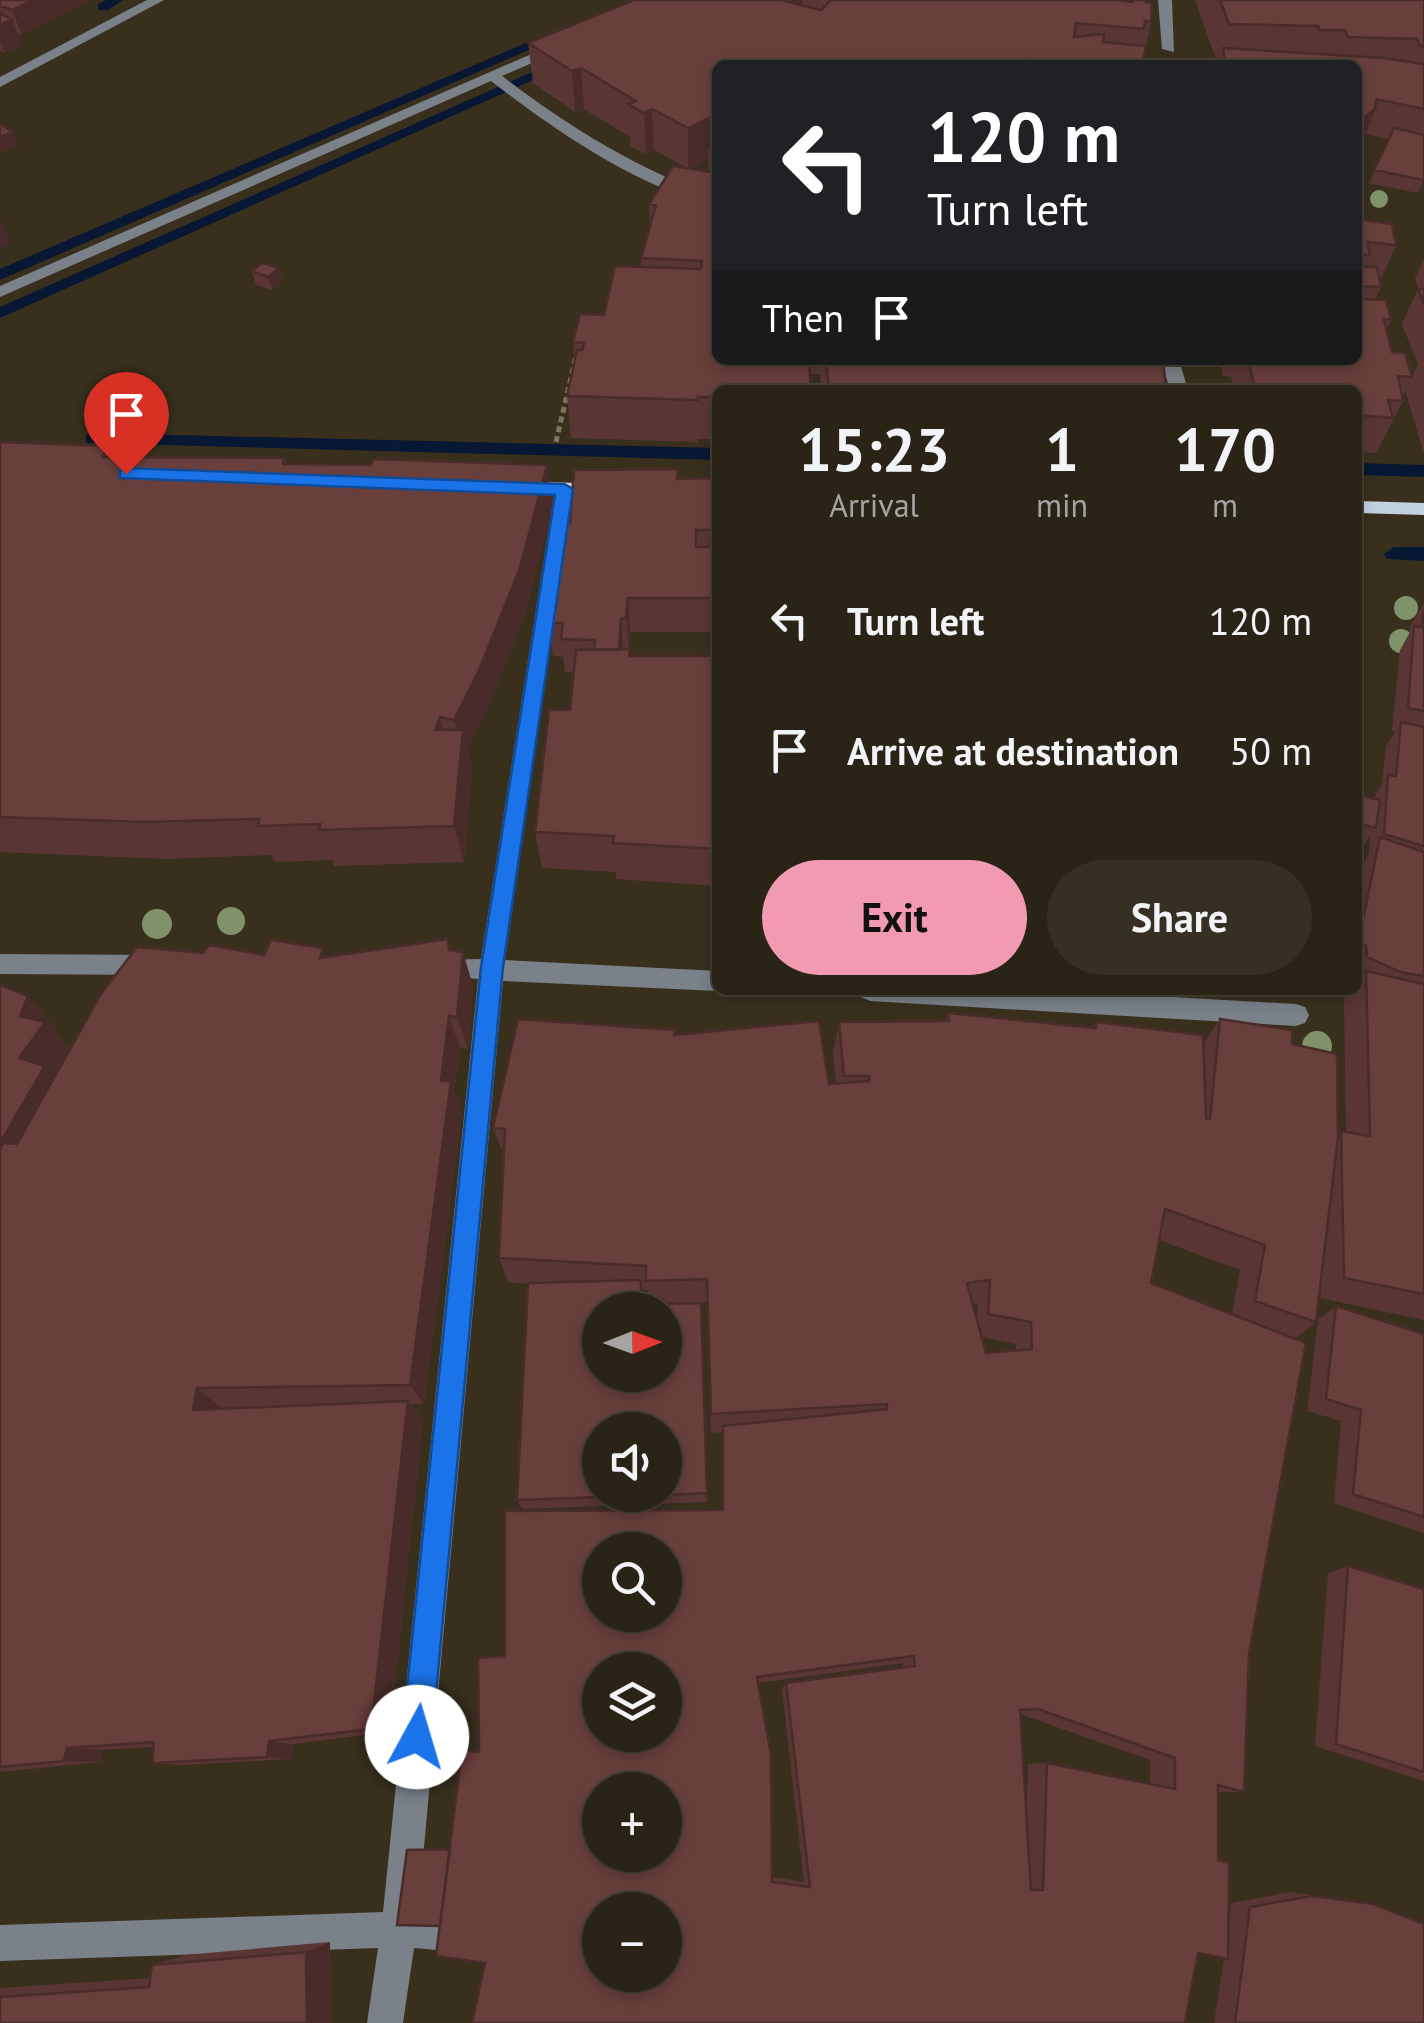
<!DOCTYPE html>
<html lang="en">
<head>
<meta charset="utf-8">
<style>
	:root { --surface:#2a2416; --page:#363023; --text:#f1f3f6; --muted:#a5a4a1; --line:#464135; --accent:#f19ab1 }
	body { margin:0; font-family:"PT Sans",sans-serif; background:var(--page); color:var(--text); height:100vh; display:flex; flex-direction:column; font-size:38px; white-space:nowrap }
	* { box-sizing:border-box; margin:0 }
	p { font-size:32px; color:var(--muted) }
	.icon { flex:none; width:55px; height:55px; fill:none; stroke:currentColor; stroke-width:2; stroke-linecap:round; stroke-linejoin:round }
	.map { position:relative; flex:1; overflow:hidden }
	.side { position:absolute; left:712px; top:385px; width:650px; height:610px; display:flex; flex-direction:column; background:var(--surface); border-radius:15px; box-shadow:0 5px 15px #0003,0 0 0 2px var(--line) }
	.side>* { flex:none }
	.hud { position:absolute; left:712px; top:60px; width:650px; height:305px; border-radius:15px; box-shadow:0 5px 15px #0003,0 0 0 2px var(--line); background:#202124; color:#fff; overflow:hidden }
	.needle { width:65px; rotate:89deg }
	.fabs { position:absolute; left:582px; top:1292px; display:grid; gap:20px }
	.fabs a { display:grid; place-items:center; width:100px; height:100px; border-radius:50%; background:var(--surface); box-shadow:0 5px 15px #0003,0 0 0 2px var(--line); font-size:50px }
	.pin { position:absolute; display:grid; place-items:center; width:85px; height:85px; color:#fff; margin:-102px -42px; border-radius:50% 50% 50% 0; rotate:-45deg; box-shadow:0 0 10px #0007 }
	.pin .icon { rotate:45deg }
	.me { position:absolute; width:110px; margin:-55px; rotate:6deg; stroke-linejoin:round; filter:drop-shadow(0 0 8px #0008) }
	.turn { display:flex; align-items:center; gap:35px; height:210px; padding:0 50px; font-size:45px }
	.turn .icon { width:130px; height:130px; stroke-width:2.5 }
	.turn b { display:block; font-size:70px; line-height:85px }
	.then { display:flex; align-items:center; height:95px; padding:0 50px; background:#0003; gap:20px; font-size:38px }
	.eta { display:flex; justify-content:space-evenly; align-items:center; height:170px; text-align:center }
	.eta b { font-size:60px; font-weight:800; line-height:70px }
	.action { display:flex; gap:20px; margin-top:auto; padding:20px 50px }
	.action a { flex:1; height:115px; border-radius:60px; background:var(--accent); color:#111; font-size:40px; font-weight:800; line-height:115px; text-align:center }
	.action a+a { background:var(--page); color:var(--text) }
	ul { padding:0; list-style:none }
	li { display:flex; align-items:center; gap:30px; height:130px; padding:0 50px }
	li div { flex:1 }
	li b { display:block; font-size:38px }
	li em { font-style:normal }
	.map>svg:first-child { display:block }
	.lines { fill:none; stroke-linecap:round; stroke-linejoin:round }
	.stream { fill:#081733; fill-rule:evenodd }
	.path { stroke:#7c7565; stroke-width:5; stroke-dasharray:6 4; stroke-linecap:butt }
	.minor { fill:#7a8189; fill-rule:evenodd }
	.major { fill:#c2d1e2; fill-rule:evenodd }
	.tree { fill:#809269 }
	.wall { fill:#593633; fill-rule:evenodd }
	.shaded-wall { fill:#492c29 }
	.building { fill:#683f3b; stroke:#492c29; stroke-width:2.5; fill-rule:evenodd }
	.route { fill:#1a73e8; stroke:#114b97; stroke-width:2.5 }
</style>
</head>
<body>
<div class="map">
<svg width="1424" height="2023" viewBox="0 0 1424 2023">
	<rect width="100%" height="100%" fill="#38301d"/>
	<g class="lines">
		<path class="stream" d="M 106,0 L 123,0 L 108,10 L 98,10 L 98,4 Z
			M 528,42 L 540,45 L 0,280 L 0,269 Z
			M 557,61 L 569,64 L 0,318 L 0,307 Z
			M 93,433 L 718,448 L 718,460 L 86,443 L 86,435 Z
			M 1358,463 L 1424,465 L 1424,477 L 1358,475 Z
			M 1394,547 L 1424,547 L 1424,561 L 1387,559 L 1384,554 Z"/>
		<path class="path" d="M 556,442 L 577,352"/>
		<path class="minor" d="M 147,0 L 164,0 L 0,87 L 0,77 Z
			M 1158,0 L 1172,0 L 1174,52 L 1162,49 Z
			M 561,41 L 568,45 L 566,48 L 502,76 C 567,126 640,171 718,198 L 718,208 C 635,185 558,133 491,81 L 0,297 L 0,286 Z
			M 1161,360 L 1179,360 L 1188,390 L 1170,390 Z
			M 564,483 L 573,489 L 505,960 L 718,971 L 718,990 L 722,990 L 718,991 L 503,981 L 418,1913 L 470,1917 L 483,1922 L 488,1935 L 483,1948 L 470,1953 L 414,1948 L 403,2023 L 367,2023 L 378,1948 L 0,1961 L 0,1925 L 383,1912 L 478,979 L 426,974 L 423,967 L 426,960 L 481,959 L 555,489 Z
			M 0,954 L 155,955 L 164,958 L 167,965 L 164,972 L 155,975 L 0,974 Z
			M 858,990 L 1051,990 L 1296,1004 L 1305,1007 L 1309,1015 L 1305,1023 L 1296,1026 L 870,1001 L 861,997 Z"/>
		<path class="major" d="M 520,481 L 605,484 L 614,490 L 605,496 L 513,491 L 513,483 Z
			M 1358,501 L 1424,503 L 1424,515 L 1358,513 Z"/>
	</g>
	<g class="tree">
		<circle cx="1379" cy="199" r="9"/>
		<circle cx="1406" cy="608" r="12"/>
		<circle cx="1401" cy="641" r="12"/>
		<circle cx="231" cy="921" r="14"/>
		<circle cx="157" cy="924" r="15"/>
		<circle cx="1317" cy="1046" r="15"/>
	</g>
	<path class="wall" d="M 0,0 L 88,1 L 22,35 L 18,33 L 22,44 L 5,53 L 0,51 Z
		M 634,0 L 1146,0 L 1151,22 L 1142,65 L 718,65 L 718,360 L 1163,360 L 1166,390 L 821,390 L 820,374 L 810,374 L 718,390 L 718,439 L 698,439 L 698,442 L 571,438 L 567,396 L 574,362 L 573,342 L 604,315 L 641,267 L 641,258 L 650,227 L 649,204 L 687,168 L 654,150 L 646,154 L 630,146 L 630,137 L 584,109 L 575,112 L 533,83 L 528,43 ZM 708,159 L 708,172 L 689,169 Z
		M 1195,0 L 1424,0 L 1424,180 L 1418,193 L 1369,183 L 1389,139 L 1366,134 L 1361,145 L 1362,176 L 1358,186 L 1358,65 L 1218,65 Z
		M 1358,219 L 1392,224 L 1396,246 L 1380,281 L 1381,287 L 1375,300 L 1391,319 L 1386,330 L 1392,352 L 1412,377 L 1402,397 L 1403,401 L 1376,453 L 1358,452 L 1358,390 L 1234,390 L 1231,377 L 1223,376 L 1219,360 L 1358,360 Z
		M 1424,260 L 1424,454 L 1405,390 L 1418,365 L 1402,324 L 1418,289 L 1415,278 Z
		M 279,268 L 282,281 L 272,290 L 256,285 L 252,271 Z
		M 0,442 L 106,446 L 111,457 L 284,458 L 286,464 L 552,507 L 527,609 L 487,709 L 468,750 L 472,768 L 464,862 L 334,866 L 332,860 L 275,862 L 272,855 L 164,859 L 0,852 Z
		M 718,478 L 718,632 L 630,632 L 629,649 L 630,656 L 718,656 L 718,886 L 616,879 L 616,872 L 542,868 L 535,832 L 570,710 L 574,672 L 565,672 L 563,657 L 553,656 L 548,623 L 570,523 L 679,479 Z
		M 1424,603 L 1424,1320 L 1320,1298 L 1316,1322 L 1295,1339 L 1249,1654 L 1244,1792 L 1218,1792 L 1218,1860 L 1229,1923 L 1231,1903 L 1291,1892 L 1373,1904 L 1424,2023 L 1214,2023 L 1224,1958 L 1198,1953 L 485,1963 L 440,1926 L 407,1850 L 450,1848 L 479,1752 L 505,1656 L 722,1510 L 722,1432 L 711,1433 L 707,1302 L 684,1303 L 701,1303 L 707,1502 L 523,1509 L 517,1500 L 528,1284 L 508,1282 L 499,1258 L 504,1156 L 493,1128 L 675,1035 L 829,1084 L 836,1084 L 833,1054 L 839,1022 L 945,1022 L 948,1013 L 1093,1027 L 1096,1022 L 1203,1044 L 1220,1019 L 1292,1044 L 1338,1134 L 1341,1131 L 1346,1132 L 1344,999 L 1351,990 L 1358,990 L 1358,892 L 1365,860 L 1369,854 L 1370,836 L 1358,855 L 1358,795 L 1373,799 L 1382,784 L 1386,746 L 1395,732 L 1392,731 L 1400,650 L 1409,634 L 1410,626 ZM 1159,1240 L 1240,1270 L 1232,1315 L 1151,1283 ZM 642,1290 L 647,1290 L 649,1304 L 643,1304 ZM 973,1304 L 978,1304 L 977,1319 ZM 981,1337 L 1016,1344 L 1016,1351 L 986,1353 ZM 903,1663 L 903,1668 L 786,1683 L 782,1689 L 804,1882 L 772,1877 L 758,1683 ZM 1020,1714 L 1150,1760 L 1150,1783 L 1047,1763 L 1028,1764 L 1026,1821 Z
		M 448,939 L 452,951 L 473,986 L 468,1049 L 460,1048 L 454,1092 L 462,1112 L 424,1404 L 411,1404 L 423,1420 L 390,1732 L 293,1744 L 292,1759 L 182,1765 L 152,1763 L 153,1747 L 102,1750 L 100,1762 L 0,1772 L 0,985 L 56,1028 L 54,1032 L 70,1050 L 203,953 L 327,957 Z
		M 1336,1306 L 1424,1334 L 1424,1533 L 1334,1503 L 1341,1421 L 1307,1411 L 1318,1320 Z
		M 1348,1566 L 1424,1589 L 1424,1781 L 1315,1746 L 1328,1573 Z
		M 330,1942 L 331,2023 L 0,2023 L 0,1988 L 150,1978 L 152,1965 L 185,1955 Z"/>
	<path class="shaded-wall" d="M 33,0 L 87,0 L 88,1 L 22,35 L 12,10 Z
		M 787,0 L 802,0 L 800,32 L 785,1 Z
		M 2,11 L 6,22 L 12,19 L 22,44 L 5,53 L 0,41 L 0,12 Z
		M 581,68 L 584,109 L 575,112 L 572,71 Z
		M 652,109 L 654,150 L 646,154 L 644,113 Z
		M 1375,109 L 1362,144 L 1358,147 L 1365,126 L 1365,117 Z
		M 718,114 L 718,148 L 708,147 L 708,159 L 688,169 L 688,128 Z
		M 13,132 L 19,146 L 0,152 L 0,137 Z
		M 0,219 L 11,244 L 0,248 Z
		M 279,268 L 282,281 L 272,290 L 268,277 Z
		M 547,465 L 552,507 L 527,609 L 487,709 L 468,750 L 472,768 L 464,862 L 454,826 L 461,748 L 454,720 Z
		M 628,598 L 630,632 L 629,652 L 626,618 Z
		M 621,619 L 623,652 L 619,653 Z
		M 440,717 L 450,756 L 435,730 Z
		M 463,952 L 473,986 L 468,1049 L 457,1017 Z
		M 28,996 L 56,1028 L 54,1032 L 73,1054 L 0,1226 L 0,1143 L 19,1058 L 20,1016 Z
		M 449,1016 L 460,1048 L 454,1092 L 462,1112 L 424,1404 L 410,1385 Z
		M 197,1388 L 222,1408 L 218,1429 L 193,1410 Z
		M 408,1401 L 423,1420 L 390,1732 L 371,1729 Z
		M 269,1741 L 293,1744 L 292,1759 L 267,1757 Z
		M 67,1748 L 102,1750 L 100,1762 L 64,1761 Z
		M 330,1942 L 331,2023 L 307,2023 L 306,1952 Z"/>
	<path class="building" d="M 0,0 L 33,0 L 12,10 L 0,6 Z
		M 634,0 L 787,0 L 785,1 L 821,10 L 831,0 L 1116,0 L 1133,2 L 1133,0 L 1146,0 L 1146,2 L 1152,3 L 1151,22 L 1145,21 L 1144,29 L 1076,23 L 1074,37 L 1104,34 L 1103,42 L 1146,46 L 1142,65 L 1036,65 L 1038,61 L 1027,59 L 1025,65 L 718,65 L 718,114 L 688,128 L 652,109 L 644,113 L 628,104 L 636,101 L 581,68 L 572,71 L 528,43 Z
		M 1220,0 L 1424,0 L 1424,46 L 1420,46 L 1417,39 L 1348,37 L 1345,30 L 1320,30 L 1318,26 L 1229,24 Z
		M 0,14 L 12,19 L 0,25 Z
		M 1223,48 L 1383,58 L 1424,64 L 1424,109 L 1376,99 L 1375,109 L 1365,117 L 1365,126 L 1360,126 L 1362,176 L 1358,176 L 1358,65 L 1225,65 Z
		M 2,125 L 13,132 L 0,137 L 0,126 Z
		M 718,127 L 718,148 L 708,147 Z
		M 1394,128 L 1424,135 L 1424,180 L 1374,170 Z
		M 673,166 L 718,173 L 718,360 L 809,360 L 811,390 L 718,390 L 718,397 L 698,397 L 698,400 L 567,396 L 577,350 L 582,350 L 584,343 L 573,342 L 580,314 L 604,315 L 615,266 L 701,269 L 702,261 L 641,258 L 656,205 L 649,204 Z
		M 1358,219 L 1392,224 L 1396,245 L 1367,242 L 1370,255 L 1358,254 Z
		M 262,263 L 279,268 L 268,277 L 252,271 Z
		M 1358,266 L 1377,267 L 1381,287 L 1359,286 L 1361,299 L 1386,300 L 1391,319 L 1384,319 L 1392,352 L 1405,353 L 1412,377 L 1398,376 L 1403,401 L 1388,400 L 1393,418 L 1358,415 L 1358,390 L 1255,390 L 1248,360 L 1358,360 Z
		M 1418,289 L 1424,289 L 1424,304 Z
		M 826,360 L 1163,360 L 1166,390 L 890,390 L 890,386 L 859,385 L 860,390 L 829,390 Z
		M 0,442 L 106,446 L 103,457 L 284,458 L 283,464 L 371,465 L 373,459 L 547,465 L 520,568 L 479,670 L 454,720 L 440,717 L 435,730 L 463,730 L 454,826 L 319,830 L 320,824 L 258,826 L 259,819 L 143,822 L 0,817 Z
		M 678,469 L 677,479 L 718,478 L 718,530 L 696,530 L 696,547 L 718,547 L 718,598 L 628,598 L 626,618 L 621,619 L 619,650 L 594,650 L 595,640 L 561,639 L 563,623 L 548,623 L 556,523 L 570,523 L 574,470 Z
		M 1424,610 L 1424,711 L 1408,708 L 1414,626 L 1422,627 Z
		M 630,649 L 629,656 L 718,656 L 718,849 L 613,843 L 614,836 L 535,832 L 549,710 L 570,710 L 576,650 Z
		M 1401,722 L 1424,727 L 1424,846 L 1384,834 L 1388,775 L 1396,776 Z
		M 1358,795 L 1380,800 L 1376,828 L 1359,824 L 1358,835 Z
		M 1380,837 L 1424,852 L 1424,976 L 1400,972 L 1367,957 L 1366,946 L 1358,943 Z
		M 448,939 L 449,950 L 463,952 L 457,1017 L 449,1016 L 441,1081 L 451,1081 L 410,1385 L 197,1388 L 193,1410 L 408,1401 L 371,1729 L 269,1741 L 267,1757 L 152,1763 L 154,1742 L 67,1748 L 64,1761 L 0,1767 L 0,1150 L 3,1143 L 17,1144 L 101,994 L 137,947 L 203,953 L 209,945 L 264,955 L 271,940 L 323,948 L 320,958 Z
		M 1366,971 L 1424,984 L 1424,1294 L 1344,1278 L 1341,1131 L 1370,1136 Z
		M 0,985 L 28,996 L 20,1016 L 45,1022 L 19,1058 L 45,1066 L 0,1143 Z
		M 948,1013 L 1096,1028 L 1096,1022 L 1203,1035 L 1206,1118 L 1210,1119 L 1220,1019 L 1292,1030 L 1292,1044 L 1337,1054 L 1338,1137 L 1316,1322 L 1255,1301 L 1265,1245 L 1165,1209 L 1151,1283 L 1306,1343 L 1249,1654 L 1244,1792 L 1218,1785 L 1218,1860 L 1229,1863 L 1228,1959 L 1198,1953 L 1185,2023 L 472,2023 L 485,1963 L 436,1956 L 462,1750 L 479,1752 L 478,1658 L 505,1656 L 505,1511 L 723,1510 L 723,1426 L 887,1409 L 887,1404 L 711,1414 L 707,1279 L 646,1281 L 646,1266 L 499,1258 L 505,1129 L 493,1128 L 518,1019 L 675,1030 L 674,1035 L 819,1021 L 829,1084 L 869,1081 L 869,1076 L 844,1076 L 839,1022 L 949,1021 ZM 990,1280 L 988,1314 L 1031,1322 L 1032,1349 L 986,1353 L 967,1283 ZM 600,1550 L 665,1550 L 665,1615 L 600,1615 ZM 914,1656 L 915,1666 L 786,1683 L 810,1887 L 772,1882 L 771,1755 L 757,1677 ZM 600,1670 L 665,1670 L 665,1735 L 600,1735 ZM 1038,1709 L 1175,1758 L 1175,1789 L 1047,1763 L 1043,1890 L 1031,1890 L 1020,1710 ZM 600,1790 L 665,1790 L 665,1855 L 600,1855 ZM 600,1910 L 665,1910 L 665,1975 L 600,1975 Z
		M 641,1280 L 641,1304 L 701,1303 L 707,1493 L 665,1495 L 665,1430 L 600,1430 L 600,1495 L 656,1495 L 517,1500 L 528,1283 ZM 600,1310 L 665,1310 L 665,1375 L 600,1375 Z
		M 1336,1306 L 1424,1334 L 1424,1517 L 1353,1494 L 1361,1410 L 1326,1399 Z
		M 1348,1566 L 1424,1589 L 1424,1772 L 1336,1744 Z
		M 450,1849 L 440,1926 L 397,1925 L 407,1850 Z
		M 1312,1896 L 1373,1904 L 1424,1924 L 1424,2023 L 1235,2023 L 1250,1907 Z
		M 306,1952 L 307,2023 L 0,2023 L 0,1997 L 149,1987 L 152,1965 Z"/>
	<path class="route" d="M 126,468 L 564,484 L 573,489 L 503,967 L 432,1737 L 428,1748 L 417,1752 L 407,1748 L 402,1737 L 481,967 L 555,495 L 120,478 L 120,470 Z"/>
</svg>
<div class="fabs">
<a><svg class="needle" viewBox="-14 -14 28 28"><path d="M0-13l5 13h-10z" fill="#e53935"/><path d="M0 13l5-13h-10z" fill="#a5a4a1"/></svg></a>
<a><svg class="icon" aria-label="sound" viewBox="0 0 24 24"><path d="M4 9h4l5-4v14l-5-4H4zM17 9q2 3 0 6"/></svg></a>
<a><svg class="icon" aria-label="search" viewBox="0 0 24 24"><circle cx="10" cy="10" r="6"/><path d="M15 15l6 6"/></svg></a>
<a><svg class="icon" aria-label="layers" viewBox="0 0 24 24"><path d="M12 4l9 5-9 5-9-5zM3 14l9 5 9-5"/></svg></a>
<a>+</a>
<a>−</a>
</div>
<div class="pin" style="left:126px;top:474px;background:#d93025"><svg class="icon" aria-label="arrive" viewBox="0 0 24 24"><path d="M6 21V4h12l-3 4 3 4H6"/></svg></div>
<svg class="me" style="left:417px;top:1737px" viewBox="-20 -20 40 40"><circle r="19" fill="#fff"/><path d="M0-13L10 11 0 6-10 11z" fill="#1a73e8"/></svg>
<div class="hud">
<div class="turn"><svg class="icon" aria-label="left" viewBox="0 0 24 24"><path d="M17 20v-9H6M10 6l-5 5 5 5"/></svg><div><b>120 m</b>Turn left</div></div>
<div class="then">Then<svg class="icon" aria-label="arrive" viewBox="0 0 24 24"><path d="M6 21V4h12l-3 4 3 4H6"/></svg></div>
</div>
<section class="side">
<div class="eta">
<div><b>15:23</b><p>Arrival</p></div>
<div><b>1</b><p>min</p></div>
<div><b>170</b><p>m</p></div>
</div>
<ul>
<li><svg class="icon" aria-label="left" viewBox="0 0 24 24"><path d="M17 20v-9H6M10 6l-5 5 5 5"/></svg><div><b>Turn left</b></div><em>120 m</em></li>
<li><svg class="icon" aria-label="arrive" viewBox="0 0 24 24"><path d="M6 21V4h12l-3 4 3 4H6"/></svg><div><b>Arrive at destination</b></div><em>50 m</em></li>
</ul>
<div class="action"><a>Exit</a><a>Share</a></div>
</section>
</div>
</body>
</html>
